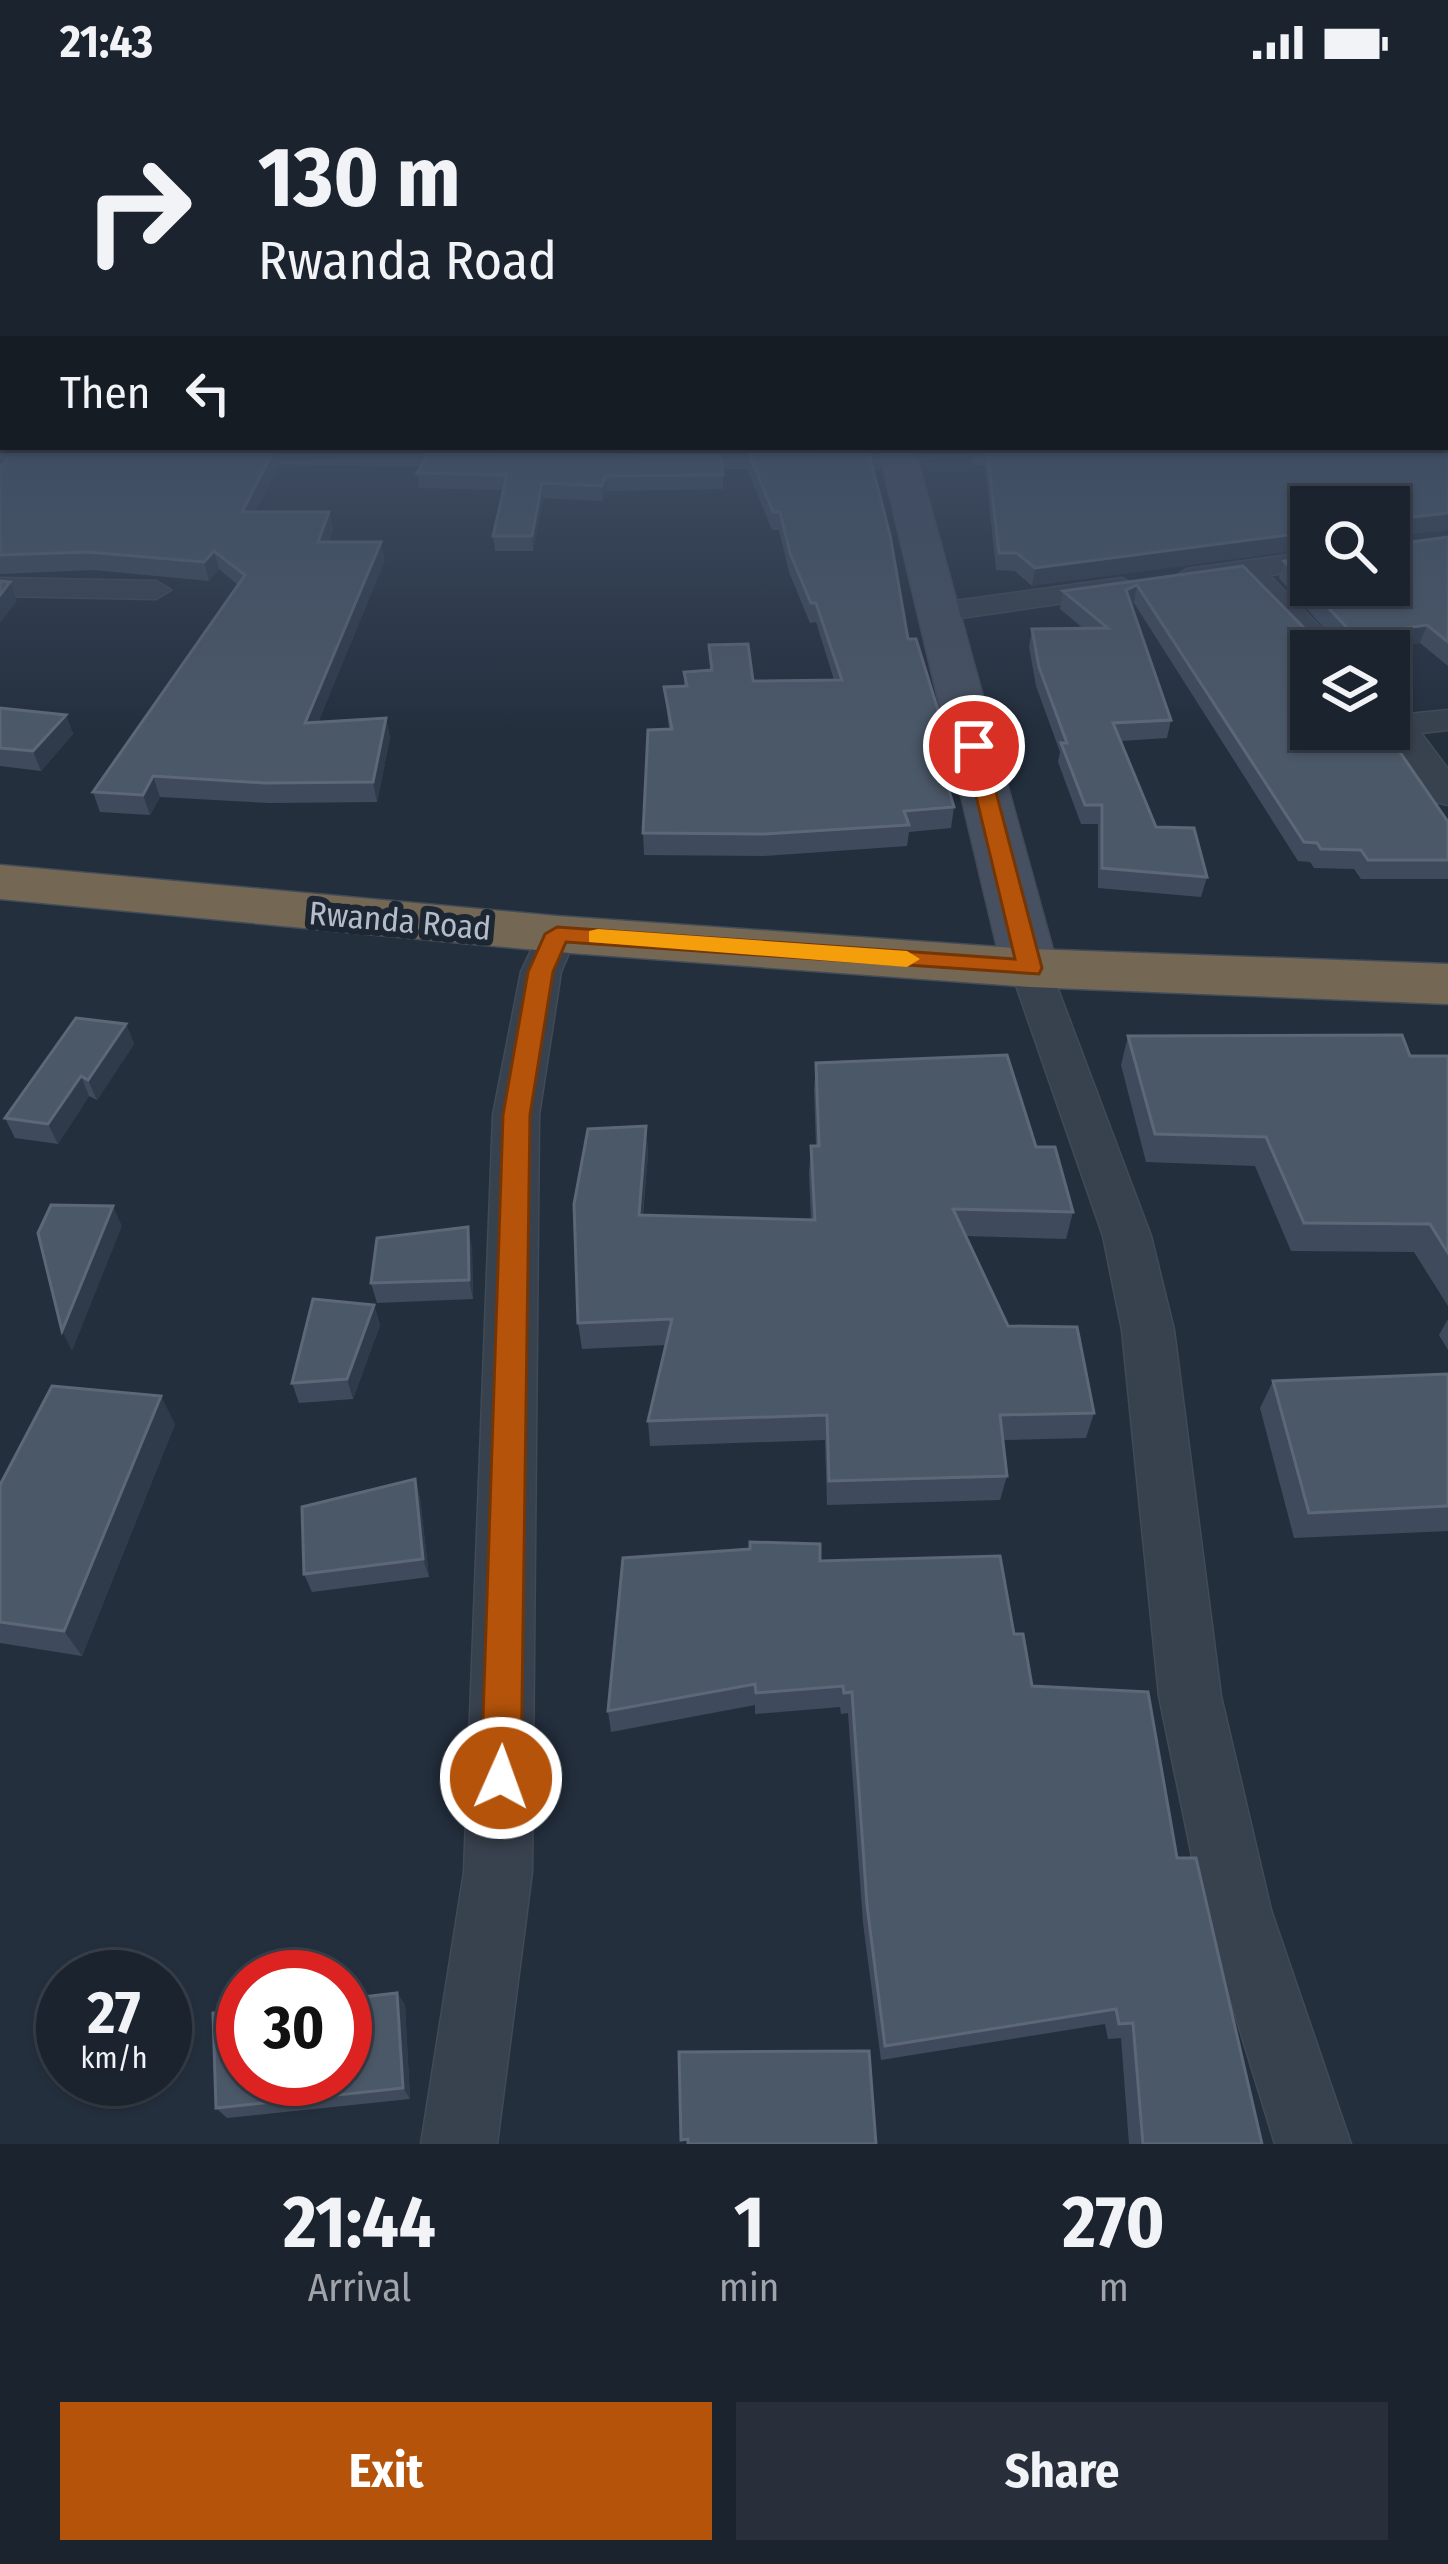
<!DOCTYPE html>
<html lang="en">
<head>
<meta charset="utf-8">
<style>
	:root { --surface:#1b232e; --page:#282f3a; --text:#f1f3f6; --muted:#a0a4aa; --line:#39404a; --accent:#b45309 }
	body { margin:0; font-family:"Fira Sans Condensed",sans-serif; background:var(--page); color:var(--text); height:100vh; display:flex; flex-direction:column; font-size:45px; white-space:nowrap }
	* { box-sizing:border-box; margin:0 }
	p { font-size:39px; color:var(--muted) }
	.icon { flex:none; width:66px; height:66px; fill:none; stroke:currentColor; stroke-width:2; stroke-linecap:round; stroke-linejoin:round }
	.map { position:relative; height:2060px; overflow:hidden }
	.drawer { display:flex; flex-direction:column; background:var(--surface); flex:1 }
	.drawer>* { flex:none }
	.top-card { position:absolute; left:0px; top:0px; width:1449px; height:366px; box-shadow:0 3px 9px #0004,0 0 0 3px var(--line); background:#1b232e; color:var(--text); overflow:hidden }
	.buttons { position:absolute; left:1290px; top:402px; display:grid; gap:24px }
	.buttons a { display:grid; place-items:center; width:120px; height:120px; border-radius:0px; background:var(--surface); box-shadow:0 3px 9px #0004,0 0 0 3px var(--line); font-size:60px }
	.speed { position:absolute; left:36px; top:1866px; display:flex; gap:24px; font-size:60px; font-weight:700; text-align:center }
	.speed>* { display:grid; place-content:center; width:156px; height:156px; border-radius:50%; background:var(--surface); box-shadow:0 3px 9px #0004,0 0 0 3px var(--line); line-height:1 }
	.speed small { font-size:30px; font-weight:400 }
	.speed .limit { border:18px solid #d22; background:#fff; color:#111 }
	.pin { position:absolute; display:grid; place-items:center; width:102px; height:102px; color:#fff; margin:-51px; border:6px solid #fff; border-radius:50%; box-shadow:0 3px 12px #0007 }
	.me { position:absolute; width:132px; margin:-66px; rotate:2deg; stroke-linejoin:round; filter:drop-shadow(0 0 9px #0008) }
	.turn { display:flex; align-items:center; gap:42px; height:252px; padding:0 60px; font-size:54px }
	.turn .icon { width:156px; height:156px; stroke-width:2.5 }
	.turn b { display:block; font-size:84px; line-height:102px }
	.then { display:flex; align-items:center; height:114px; padding:0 60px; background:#0003; gap:24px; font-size:45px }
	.eta { display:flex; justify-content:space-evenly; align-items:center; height:204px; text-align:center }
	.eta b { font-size:72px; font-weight:700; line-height:84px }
	.button { display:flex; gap:24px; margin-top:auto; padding:24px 60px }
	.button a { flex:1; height:138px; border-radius:0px; background:var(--accent); color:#fff; font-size:48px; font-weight:700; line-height:138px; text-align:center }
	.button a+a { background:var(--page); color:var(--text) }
	.status { display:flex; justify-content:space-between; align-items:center; height:84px; padding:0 60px; background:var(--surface); direction:ltr }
	.status svg { height:33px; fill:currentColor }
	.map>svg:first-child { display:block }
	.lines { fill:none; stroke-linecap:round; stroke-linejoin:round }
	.street-casing { stroke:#414a57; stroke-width:3 }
	.secondary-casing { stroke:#414a57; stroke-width:3 }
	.highway-casing { stroke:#434c59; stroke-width:3 }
	.street { fill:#38414e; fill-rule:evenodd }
	.secondary { fill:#465061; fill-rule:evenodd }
	.highway { fill:#746855; fill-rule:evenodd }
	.wall { fill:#3f4b5c }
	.shaded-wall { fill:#2f3b4b }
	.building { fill:#4b5868; stroke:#5c6777; stroke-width:3 }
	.route { fill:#b45309; stroke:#753606; stroke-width:3 }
	.slow { fill:#f59e0b }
	.labels { text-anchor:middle; stroke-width:12; stroke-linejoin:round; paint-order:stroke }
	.street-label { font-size:33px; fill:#b4bcc9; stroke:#1d2633 }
</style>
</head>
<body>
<div class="status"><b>21:43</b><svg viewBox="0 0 49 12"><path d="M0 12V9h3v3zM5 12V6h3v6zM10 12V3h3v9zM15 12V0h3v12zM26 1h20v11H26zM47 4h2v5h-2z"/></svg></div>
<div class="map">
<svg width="1448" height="2060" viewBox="0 0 1448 2060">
	<rect width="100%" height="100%" fill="#242f3e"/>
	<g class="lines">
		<g class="street-casing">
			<path id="street" d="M 0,358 L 3,363 L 85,363 L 88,367 L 75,375 L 0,374 Z
				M 216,363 L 489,366 L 502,374 L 489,382 L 219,378 L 206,370 Z
				M 889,363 L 983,363 L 970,371 L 911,375 L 908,381 L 899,384 L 663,383 L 650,375 L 663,367 L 885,368 Z
				M 1311,468 L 1311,486 L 1269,491 L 1344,567 L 1311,568 L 1240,495 L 1187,503 L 1172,494 L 1187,485 Z
				M 0,494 L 156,497 L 171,506 L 156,515 L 0,512 Z
				M 1122,494 L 1137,503 L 1132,509 L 940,537 L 925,528 L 940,519 Z
				M 1389,618 L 1401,621 L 1408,630 L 1448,626 L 1448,646 L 1421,649 L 1448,685 L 1448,721 L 1435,718 L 1384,645 L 1389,645 Z
				M 557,837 L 571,841 L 577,850 L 561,888 L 539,1031 L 532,1788 L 497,2060 L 421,2060 L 464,1788 L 493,1031 L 521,888 L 543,841 Z
				M 1030,871 L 1044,875 L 1050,884 L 1151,1152 L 1174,1246 L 1221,1612 L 1271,1826 L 1351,2060 L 1275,2060 L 1203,1826 L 1159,1612 L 1122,1246 L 1103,1152 L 1010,884 L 1016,875 Z"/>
		</g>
		<g class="secondary-casing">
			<path id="secondary" d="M 878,363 L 914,363 L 1058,884 L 1050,897 L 1030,903 L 1010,897 L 1002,884 Z"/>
		</g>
		<g class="highway-casing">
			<path id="highway" d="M 0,781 L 557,832 L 1030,865 L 1448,880 L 1448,920 L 1030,903 L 557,868 L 0,815 Z"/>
		</g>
		<use href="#street" class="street"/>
		<use href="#secondary" class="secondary"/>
		<use href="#highway" class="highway"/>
	</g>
	<path class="wall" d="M 1448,354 L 1448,446 L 1391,452 L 1390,455 L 1396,460 L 1448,453 L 1448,582 L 1420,559 L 1365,567 L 1345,567 L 1336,557 L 1311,567 L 1448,738 L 1448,795 L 1361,795 L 1354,785 L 1314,784 L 1310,778 L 1298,777 L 1134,519 L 1131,520 L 1171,636 L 1167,654 L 1121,657 L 1156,743 L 1207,793 L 1201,813 L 1098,804 L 1098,740 L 1081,740 L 1058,678 L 1060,668 L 1036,602 L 1029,563 L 1032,545 L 1084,545 L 1060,525 L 1063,507 L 1243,482 L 1313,553 L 1333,554 L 1279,494 L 1284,477 L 1311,501 L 1389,423 L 1032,502 L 1015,487 L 996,486 L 985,381 L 974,382 L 972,375 L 973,363 L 1446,363 Z
		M 275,364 L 279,382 L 255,428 L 329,428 L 333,446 L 329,458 L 385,476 L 318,638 L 386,634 L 390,654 L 377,718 L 270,719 L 160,713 L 150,731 L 100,728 L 93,708 L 238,501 L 219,485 L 209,497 L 93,486 L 0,490 L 0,381 Z
		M 749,369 L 908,555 L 952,690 L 950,709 L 954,723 L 951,744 L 909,748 L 907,762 L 764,772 L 644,771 L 643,749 L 669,645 L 664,603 L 684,602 L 684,588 L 710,586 L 709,561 L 753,597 L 834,596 L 816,538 L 810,539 L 789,488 L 779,446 L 772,446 L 748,387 Z
		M 417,389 L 723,391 L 723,405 L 607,407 L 602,417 L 543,414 L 533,467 L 495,467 L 493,452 L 503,406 L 419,404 Z
		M 0,624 L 66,631 L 73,650 L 41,687 L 0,682 Z
		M 126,940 L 134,960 L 97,1016 L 89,1012 L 58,1060 L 15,1054 L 5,1034 Z
		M 1128,952 L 1410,972 L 1448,972 L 1448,1222 L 1414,1168 L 1291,1167 L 1255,1082 L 1146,1078 L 1121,981 Z
		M 816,979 L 1036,1063 L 1073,1128 L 1066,1155 L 966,1152 L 1008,1242 L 1094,1329 L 1086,1354 L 1003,1356 L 1007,1392 L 1000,1416 L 827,1421 L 825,1356 L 650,1362 L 648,1337 L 666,1261 L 582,1265 L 578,1239 L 646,1042 L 648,1069 L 643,1131 L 811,1136 L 809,1089 L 811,1062 L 816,1062 L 814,1006 Z
		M 472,1163 L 473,1215 L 377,1219 L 371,1199 Z
		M 374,1221 L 380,1241 L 353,1315 L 299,1319 L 292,1299 Z
		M 1448,1235 L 1448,1266 L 1439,1251 Z
		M 1448,1290 L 1448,1447 L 1294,1454 L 1260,1324 L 1273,1297 Z
		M 175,1340 L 82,1572 L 0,1559 L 0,1401 Z
		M 415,1395 L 420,1414 L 429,1493 L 312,1508 L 304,1490 Z
		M 820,1477 L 1014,1550 L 1032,1602 L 1177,1774 L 1262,2060 L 1129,2060 L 1121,1954 L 1108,1955 L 1105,1940 L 881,1976 L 863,1839 L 848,1629 L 841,1630 L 840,1623 L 755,1630 L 755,1621 L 611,1648 L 608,1627 Z
		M 397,1909 L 405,1921 L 410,2015 L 227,2034 L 216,2024 Z"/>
	<path class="shaded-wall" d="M 275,364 L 279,382 L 246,446 L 242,428 Z
		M 606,392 L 607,407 L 602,417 L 602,402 Z
		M 542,399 L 543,414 L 533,467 L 532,452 Z
		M 329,428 L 333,446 L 322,476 L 318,458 Z
		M 1448,429 L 1448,446 L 1389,452 L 1394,435 Z
		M 1311,448 L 1311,465 L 1032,502 L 1035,484 Z
		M 381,458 L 385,476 L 310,659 L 305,639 Z
		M 214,467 L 219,485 L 209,497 L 204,478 Z
		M 10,498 L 17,517 L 0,539 L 0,511 Z
		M 1137,501 L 1134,519 L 1123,524 L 1126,506 Z
		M 1427,541 L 1420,559 L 1365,567 L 1348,567 L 1354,551 Z
		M 66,631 L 73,650 L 41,687 L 33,667 Z
		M 386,634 L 390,654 L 377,718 L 373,698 Z
		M 153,692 L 160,713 L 150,731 L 143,711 Z
		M 126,940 L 134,960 L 97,1016 L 88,996 Z
		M 81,992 L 89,1012 L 58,1060 L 48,1040 Z
		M 646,1042 L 648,1069 L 640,1158 L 639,1131 Z
		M 113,1122 L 122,1142 L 72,1267 L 62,1247 Z
		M 468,1143 L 472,1163 L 473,1215 L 469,1196 Z
		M 374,1221 L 380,1241 L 353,1315 L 347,1295 Z
		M 161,1312 L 175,1340 L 82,1572 L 64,1547 Z
		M 415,1395 L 420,1414 L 429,1493 L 423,1475 Z
		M 397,1909 L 405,1921 L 410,2015 L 403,2004 Z"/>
	<path class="building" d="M 1446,354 L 1448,354 L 1448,429 L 1394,435 L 1390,455 L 1396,460 L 1448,453 L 1448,558 L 1427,541 L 1354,551 L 1284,477 L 1311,473 L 1311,501 L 1389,501 L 1389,423 L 1311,423 L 1311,448 L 1035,484 L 1017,469 L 999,469 L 987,365 L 976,365 L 975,363 L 1446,363 Z
		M 15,363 L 275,364 L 242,428 L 329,428 L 318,458 L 381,458 L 305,639 L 386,634 L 373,698 L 264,699 L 153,692 L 143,711 L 93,708 L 245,491 L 214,467 L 204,478 L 87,468 L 0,471 L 0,381 L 3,381 Z
		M 429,369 L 721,372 L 723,391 L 606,392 L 602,402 L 542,399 L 532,452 L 493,452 L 507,391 L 417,389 Z
		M 749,369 L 869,370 L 890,451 L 908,555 L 916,555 L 943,642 L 952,690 L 944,690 L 954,723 L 904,727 L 909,741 L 764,750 L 643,749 L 648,646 L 672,645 L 664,603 L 687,602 L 684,588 L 712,586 L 709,561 L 748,560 L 753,597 L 842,596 L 816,519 L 811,519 L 790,469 L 780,428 L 773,428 Z
		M 1243,482 L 1313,553 L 1337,554 L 1332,555 L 1341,567 L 1311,567 L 1311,645 L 1384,645 L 1448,738 L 1448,776 L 1368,776 L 1361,766 L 1321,765 L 1317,759 L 1304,758 L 1137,501 L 1126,506 L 1171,636 L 1113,639 L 1156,743 L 1194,744 L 1207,793 L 1102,784 L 1102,721 L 1085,721 L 1061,659 L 1067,659 L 1039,583 L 1032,545 L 1108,544 L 1063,507 Z
		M 0,497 L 10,498 L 0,511 Z
		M 0,624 L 66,631 L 33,667 L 0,664 Z
		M 76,934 L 126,940 L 88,996 L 81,992 L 48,1040 L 5,1034 Z
		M 1402,951 L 1410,972 L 1448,972 L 1448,1169 L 1430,1140 L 1304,1139 L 1266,1053 L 1155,1050 L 1128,952 Z
		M 1007,971 L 1036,1063 L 1055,1063 L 1073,1128 L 953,1125 L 1008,1242 L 1077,1243 L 1094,1329 L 1000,1331 L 1007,1392 L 829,1397 L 827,1331 L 648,1337 L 672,1235 L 578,1239 L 574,1120 L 588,1045 L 646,1042 L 639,1131 L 815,1136 L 811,1062 L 819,1062 L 816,979 Z
		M 51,1121 L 113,1122 L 62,1247 L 38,1149 Z
		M 468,1143 L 469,1196 L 371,1199 L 377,1154 Z
		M 313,1215 L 374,1221 L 347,1295 L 292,1299 Z
		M 1448,1290 L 1448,1422 L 1309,1429 L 1273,1297 Z
		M 52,1302 L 161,1312 L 64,1547 L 0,1538 L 0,1401 Z
		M 415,1395 L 423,1475 L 304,1490 L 302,1423 Z
		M 750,1458 L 820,1460 L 820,1477 L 1000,1472 L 1014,1550 L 1023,1550 L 1032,1602 L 1148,1608 L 1177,1774 L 1196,1774 L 1262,2060 L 1143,2060 L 1133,1939 L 1119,1940 L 1116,1925 L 885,1962 L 867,1821 L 852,1608 L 844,1609 L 843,1602 L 756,1609 L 755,1600 L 608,1627 L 623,1474 L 750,1465 Z
		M 397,1909 L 403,2004 L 216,2024 L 213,1929 L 243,1926 L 243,1995 L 345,1995 L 345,1915 Z
		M 869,1967 L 876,2060 L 688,2060 L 688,2055 L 681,2056 L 679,1968 Z"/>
	<linearGradient id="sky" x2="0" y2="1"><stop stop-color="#141a22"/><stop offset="0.55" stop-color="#3f4d63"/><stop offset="1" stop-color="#3f4d63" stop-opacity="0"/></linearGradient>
	<rect width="1448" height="643" fill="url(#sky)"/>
	<path class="route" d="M 974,655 L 984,662 L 1042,884 L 1039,890 L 566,858 L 553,888 L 530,1031 L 521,1694 L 515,1708 L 501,1714 L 487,1708 L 481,1694 L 503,1031 L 528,888 L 545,850 L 557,843 L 1015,875 L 964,662 Z"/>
	<path class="slow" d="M 598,845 L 907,867 L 920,875 L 907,883 L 589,858 L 589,847 Z"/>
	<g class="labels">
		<g class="street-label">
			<text transform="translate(400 836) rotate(5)" y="12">Rwanda Road</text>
		</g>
	</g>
</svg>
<div class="buttons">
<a><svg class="icon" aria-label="search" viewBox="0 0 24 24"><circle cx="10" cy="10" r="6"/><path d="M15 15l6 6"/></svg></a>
<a><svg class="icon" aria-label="layers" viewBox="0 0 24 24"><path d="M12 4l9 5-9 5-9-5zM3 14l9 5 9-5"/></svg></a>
</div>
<div class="speed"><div>27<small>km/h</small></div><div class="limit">30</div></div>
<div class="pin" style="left:974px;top:662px;background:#d93025"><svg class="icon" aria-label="arrive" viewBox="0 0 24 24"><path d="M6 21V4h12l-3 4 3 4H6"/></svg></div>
<svg class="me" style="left:501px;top:1694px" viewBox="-20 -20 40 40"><circle r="17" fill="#b45309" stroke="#fff" stroke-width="3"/><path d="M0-11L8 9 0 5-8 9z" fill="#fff"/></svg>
<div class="top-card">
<div class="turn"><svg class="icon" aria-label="right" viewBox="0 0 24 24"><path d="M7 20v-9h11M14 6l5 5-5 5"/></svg><div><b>130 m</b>Rwanda Road</div></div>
<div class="then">Then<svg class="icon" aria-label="left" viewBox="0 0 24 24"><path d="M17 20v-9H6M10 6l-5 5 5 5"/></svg></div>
</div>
</div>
<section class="drawer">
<div class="eta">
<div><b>21:44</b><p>Arrival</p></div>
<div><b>1</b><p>min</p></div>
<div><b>270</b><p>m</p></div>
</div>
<div class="button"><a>Exit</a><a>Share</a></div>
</section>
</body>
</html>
